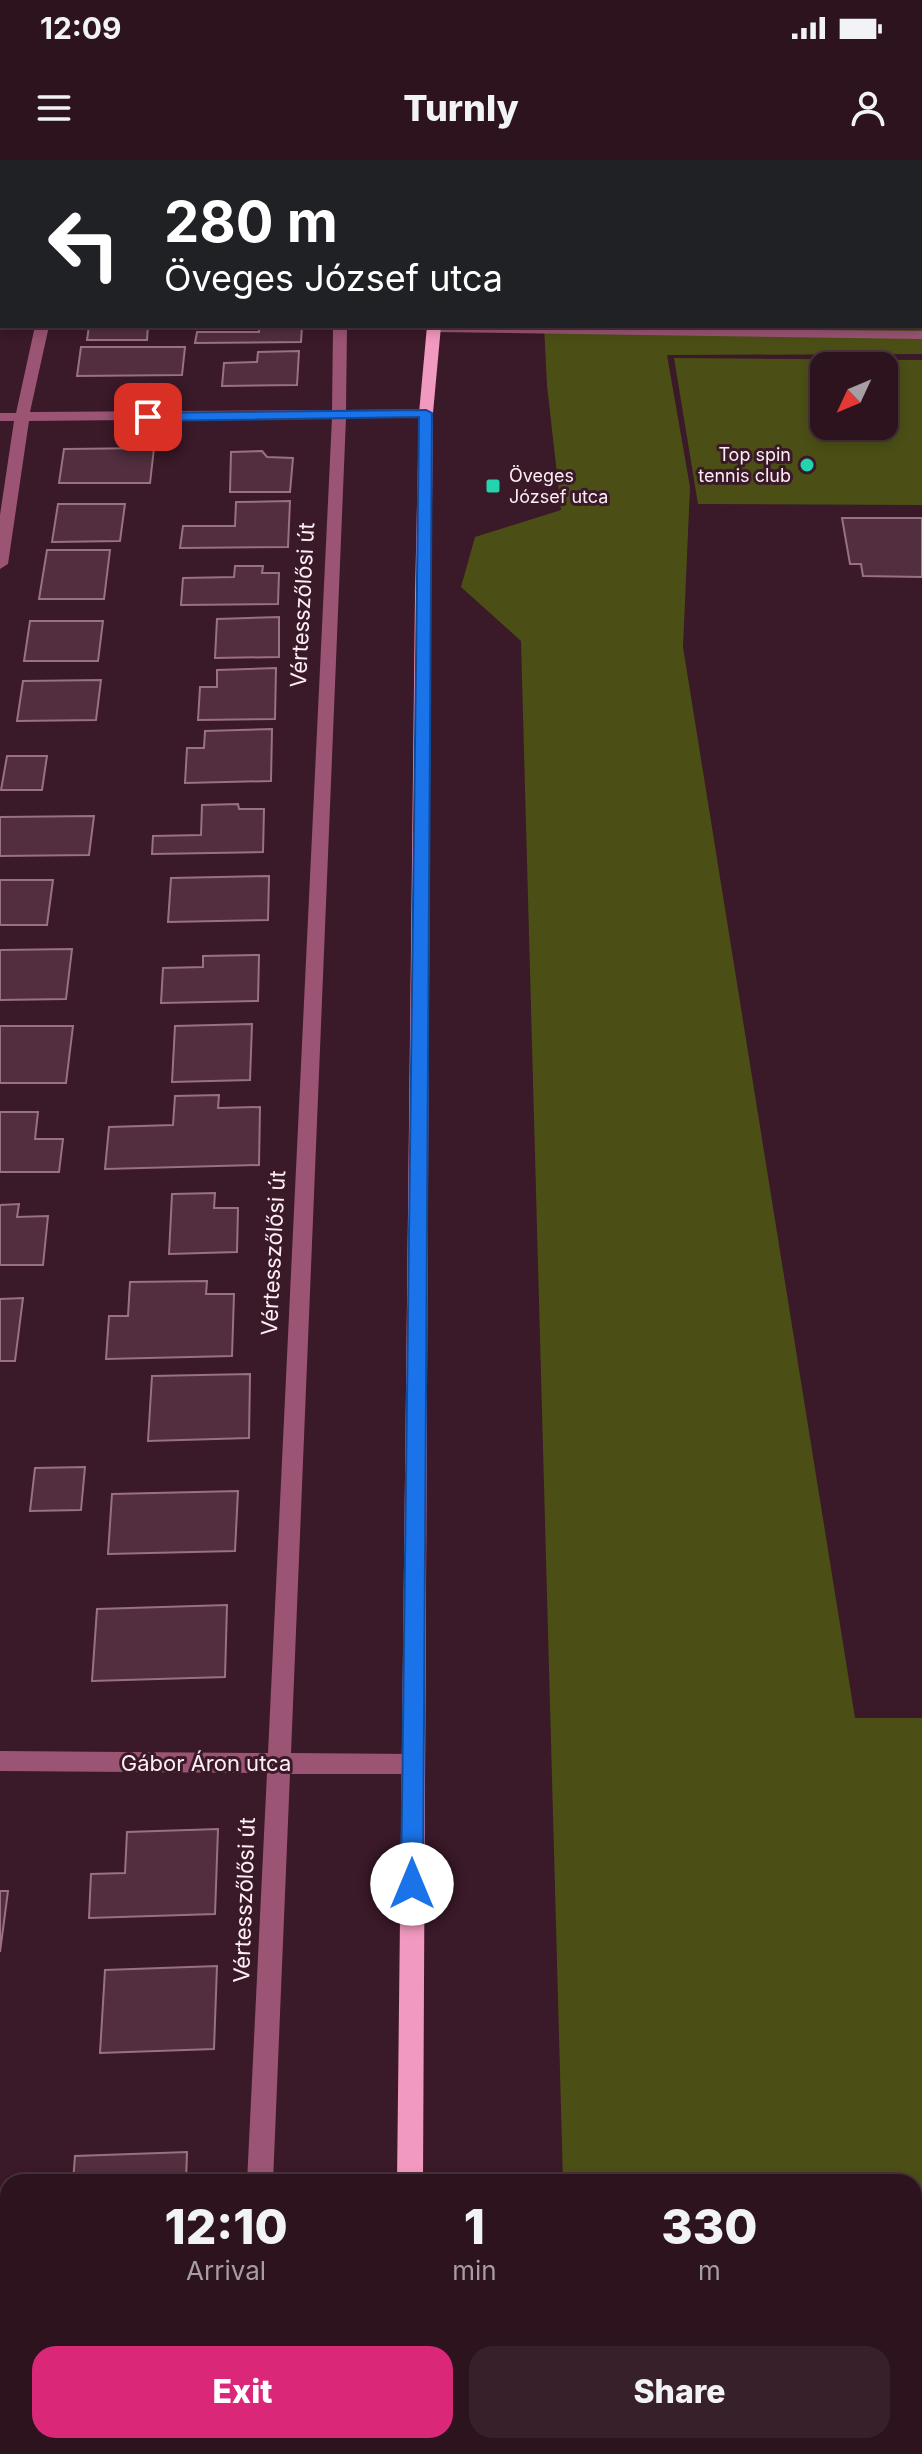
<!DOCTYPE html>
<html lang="en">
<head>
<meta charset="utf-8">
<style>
	:root { --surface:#2c131e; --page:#38202b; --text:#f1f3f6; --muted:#a69ea4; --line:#48323c; --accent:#db2777 }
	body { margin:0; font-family:Inter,sans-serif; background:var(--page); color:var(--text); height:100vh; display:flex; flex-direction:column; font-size:30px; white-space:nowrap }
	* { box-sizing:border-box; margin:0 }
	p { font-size:26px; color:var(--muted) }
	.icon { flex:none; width:44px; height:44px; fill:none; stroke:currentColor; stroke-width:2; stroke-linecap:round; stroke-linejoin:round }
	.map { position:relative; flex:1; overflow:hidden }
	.sheet { position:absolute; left:0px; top:2014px; width:922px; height:280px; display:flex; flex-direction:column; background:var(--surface); border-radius:24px 24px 0 0; box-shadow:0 4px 12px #0003,0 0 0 2px var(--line) }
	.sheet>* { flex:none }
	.top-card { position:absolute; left:0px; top:0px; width:922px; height:168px; box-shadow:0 4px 12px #0003,0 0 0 2px var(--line); background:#202124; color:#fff; overflow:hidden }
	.needle { width:52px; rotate:226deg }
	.tools { position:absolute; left:810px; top:192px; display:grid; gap:16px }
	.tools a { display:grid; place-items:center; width:88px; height:88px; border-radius:16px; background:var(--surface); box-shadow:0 4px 12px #0003,0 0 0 2px var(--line); font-size:40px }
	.pin { position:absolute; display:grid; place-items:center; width:68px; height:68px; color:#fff; margin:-34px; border-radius:16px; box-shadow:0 4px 12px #0006 }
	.me { position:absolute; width:88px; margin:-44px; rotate:0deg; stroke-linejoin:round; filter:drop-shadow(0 0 6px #0008) }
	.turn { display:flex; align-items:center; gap:28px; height:168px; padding:0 32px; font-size:36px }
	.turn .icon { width:104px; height:104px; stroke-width:2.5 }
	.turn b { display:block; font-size:56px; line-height:68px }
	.eta { display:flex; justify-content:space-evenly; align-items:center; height:136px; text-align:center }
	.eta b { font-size:48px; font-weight:800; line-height:56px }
	.primary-button { display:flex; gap:16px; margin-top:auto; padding:16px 32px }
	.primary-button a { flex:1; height:92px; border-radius:24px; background:var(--accent); color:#fff; font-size:32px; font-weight:800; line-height:92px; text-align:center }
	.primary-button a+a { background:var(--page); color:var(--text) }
	.status { display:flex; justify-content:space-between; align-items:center; height:56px; padding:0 40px; background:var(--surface); direction:ltr }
	.status svg { height:22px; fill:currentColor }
	header { display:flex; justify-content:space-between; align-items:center; height:104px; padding:0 32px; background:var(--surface); font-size:36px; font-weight:800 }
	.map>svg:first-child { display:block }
	.green { fill:#4b4f15; fill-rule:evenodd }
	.building { fill:#522e3e; stroke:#9a7181; stroke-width:2 }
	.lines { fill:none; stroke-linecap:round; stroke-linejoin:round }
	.minor { fill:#9b5474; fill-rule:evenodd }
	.primary { fill:#f199be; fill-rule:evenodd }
	.route { fill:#1a73e8; stroke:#114b97; stroke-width:2 }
	.poi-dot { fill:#23d5af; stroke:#3a1928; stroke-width:3 }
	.labels { text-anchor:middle; stroke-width:6; stroke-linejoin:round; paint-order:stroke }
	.far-poi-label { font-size:18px; fill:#fceef3; stroke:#3a1928; text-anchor:end }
	.street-label { font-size:22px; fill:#fceef3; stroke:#3a1928 }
</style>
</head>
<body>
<div class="status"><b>12:09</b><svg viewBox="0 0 49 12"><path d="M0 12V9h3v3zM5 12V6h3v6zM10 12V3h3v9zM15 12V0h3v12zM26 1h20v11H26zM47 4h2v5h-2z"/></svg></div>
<header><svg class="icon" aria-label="menu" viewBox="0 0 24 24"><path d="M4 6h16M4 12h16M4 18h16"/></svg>Turnly<svg class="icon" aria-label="person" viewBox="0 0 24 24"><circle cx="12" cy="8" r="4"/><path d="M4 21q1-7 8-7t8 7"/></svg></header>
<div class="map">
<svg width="922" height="2294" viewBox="0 0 922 2294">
	<rect width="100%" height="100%" fill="#3a1928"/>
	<path class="green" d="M 462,0 L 750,0 L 751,2 L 463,2 Z
		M 861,0 L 922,0 L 922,194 L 667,195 L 690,327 L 683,487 L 855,1558 L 922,1558 L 922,2294 L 570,2294 L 570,2286 L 914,2286 L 914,2022 L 563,2022 L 521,481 L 461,427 L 475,377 L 561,350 L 547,225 L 544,166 L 920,166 L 920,2 Z
		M 674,198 L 922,200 L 922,345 L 698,344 ZM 824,206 L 884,206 L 884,266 L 824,266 Z"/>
	<path class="building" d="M 89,166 L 148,166 L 147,180 L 87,180 Z
		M 259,166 L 302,166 L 301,182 L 195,183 L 197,172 L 259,172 Z
		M 81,187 L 185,187 L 182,215 L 77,216 Z
		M 299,191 L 297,225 L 222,226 L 224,203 L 257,202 L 258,192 Z
		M 154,288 L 150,323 L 59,323 L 64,289 Z
		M 262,291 L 267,297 L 293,298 L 290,332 L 230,332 L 231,292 Z
		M 290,341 L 288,387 L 180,388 L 183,366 L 235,366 L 236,342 Z
		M 58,344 L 125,344 L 120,381 L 52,382 Z
		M 842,358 L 922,358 L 922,417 L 863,416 L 861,404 L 850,404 Z
		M 47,390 L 110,390 L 104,439 L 39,439 Z
		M 235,406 L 263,406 L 262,413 L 279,413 L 278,444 L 181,445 L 183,418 L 234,417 Z
		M 279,457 L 279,497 L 215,498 L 217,459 Z
		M 30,461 L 103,461 L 98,501 L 24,501 Z
		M 276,508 L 275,559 L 198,560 L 200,527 L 217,527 L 217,510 Z
		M 101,520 L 96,560 L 17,561 L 23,521 Z
		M 272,569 L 271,621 L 185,623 L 187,588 L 204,588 L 205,571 Z
		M 7,596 L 47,596 L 42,630 L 1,630 Z
		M 238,644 L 239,649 L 264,649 L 263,692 L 152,694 L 153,676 L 201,675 L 202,645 Z
		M 94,656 L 89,695 L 0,696 L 0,657 Z
		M 269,716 L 268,760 L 168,762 L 171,718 Z
		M 0,720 L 53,720 L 47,765 L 0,765 Z
		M 72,789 L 66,839 L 0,840 L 0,790 Z
		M 259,795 L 258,841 L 161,843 L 163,808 L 203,807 L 203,796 Z
		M 252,864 L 250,920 L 172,922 L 175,866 Z
		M 0,866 L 73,866 L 66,923 L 0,923 Z
		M 219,935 L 218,948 L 260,947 L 259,1005 L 105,1009 L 109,967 L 173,965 L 175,936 Z
		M 0,952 L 38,952 L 35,979 L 63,979 L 59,1012 L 0,1012 Z
		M 215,1033 L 214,1048 L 238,1048 L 237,1092 L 169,1094 L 172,1034 Z
		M 19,1044 L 17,1057 L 48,1056 L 43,1105 L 0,1105 L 0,1045 Z
		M 207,1121 L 206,1134 L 234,1134 L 232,1196 L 106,1199 L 109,1156 L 128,1156 L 130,1122 Z
		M 23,1138 L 15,1201 L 0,1201 L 0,1139 Z
		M 250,1214 L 249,1278 L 148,1281 L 152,1216 Z
		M 85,1307 L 81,1350 L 30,1351 L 35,1308 Z
		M 238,1331 L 235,1391 L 108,1394 L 112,1334 Z
		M 227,1445 L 225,1517 L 92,1521 L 97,1449 Z
		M 218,1669 L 215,1754 L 89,1758 L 91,1714 L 125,1713 L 127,1672 Z
		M 0,1731 L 8,1731 L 0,1792 Z
		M 217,1806 L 214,1889 L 100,1893 L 105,1810 Z
		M 187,1992 L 186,2022 L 73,2022 L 75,1996 Z
		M 0,2190 L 8,2190 L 8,2260 L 0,2261 Z"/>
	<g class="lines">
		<path class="minor" d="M 71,0 L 83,0 L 83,2 L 71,2 Z
			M 341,0 L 353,0 L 353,2 L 341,2 Z
			M 0,2 L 2,2 L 2,10 L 0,10 Z
			M 35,166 L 49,166 L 30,252 L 332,250 L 333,166 L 347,166 L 346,250 L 426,249 L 433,253 L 426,257 L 346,258 L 291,1593 L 413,1594 L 421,1597 L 425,1604 L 421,1611 L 413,1614 L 290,1614 L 273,2022 L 247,2022 L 267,1613 L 0,1611 L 0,1591 L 268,1593 L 332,258 L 29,261 L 8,404 L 0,409 L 0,355 L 14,261 L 0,261 L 0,253 L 16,253 Z
			M 429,166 L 922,171 L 922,179 L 434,172 L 429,171 Z
			M 235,2286 L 263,2286 L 262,2294 L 234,2294 Z"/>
		<path class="primary" d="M 429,0 L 441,0 L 441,2 L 429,2 Z
			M 427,166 L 441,166 L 433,253 L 431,437 L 423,2022 L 397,2022 L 415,437 L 419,253 Z
			M 394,2286 L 422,2286 L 422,2294 L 394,2294 Z"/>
	</g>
	<path class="route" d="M 426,250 L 432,253 L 423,1724 L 420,1731 L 412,1734 L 405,1731 L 401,1724 L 419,257 L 148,261 L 142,257 L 148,253 Z"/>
	<g class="poi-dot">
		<circle cx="807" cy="305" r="8"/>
		<rect x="485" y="318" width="16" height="16" rx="4"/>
	</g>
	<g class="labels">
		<g class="far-poi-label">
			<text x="791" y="301">Top spin<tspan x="791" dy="21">tennis club</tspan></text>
			<text x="509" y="322" text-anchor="start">Öveges<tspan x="509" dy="21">József utca</tspan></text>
		</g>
		<g class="street-label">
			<text transform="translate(302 445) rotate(-87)" y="8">Vértesszőlősi út</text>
			<text transform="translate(273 1093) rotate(-87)" y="8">Vértesszőlősi út</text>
			<text x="206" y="1611">Gábor Áron utca</text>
			<text transform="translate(244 1740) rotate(-88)" y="8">Vértesszőlősi út</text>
		</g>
	</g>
</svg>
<div class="tools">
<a><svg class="needle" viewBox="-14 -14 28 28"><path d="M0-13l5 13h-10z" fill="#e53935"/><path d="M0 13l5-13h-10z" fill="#a69ea4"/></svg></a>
</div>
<div class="pin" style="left:148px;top:257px;background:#d93025"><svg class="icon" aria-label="arrive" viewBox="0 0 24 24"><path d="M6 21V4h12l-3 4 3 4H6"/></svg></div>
<svg class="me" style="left:412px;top:1724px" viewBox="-20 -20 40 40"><circle r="19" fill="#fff"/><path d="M0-13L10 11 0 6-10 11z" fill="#1a73e8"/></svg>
<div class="top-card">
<div class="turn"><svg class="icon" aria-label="left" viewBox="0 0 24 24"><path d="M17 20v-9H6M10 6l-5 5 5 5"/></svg><div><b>280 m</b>Öveges József utca</div></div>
</div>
<section class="sheet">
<div class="eta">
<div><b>12:10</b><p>Arrival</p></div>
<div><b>1</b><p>min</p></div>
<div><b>330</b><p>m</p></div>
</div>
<div class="primary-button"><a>Exit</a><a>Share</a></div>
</section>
</div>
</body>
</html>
